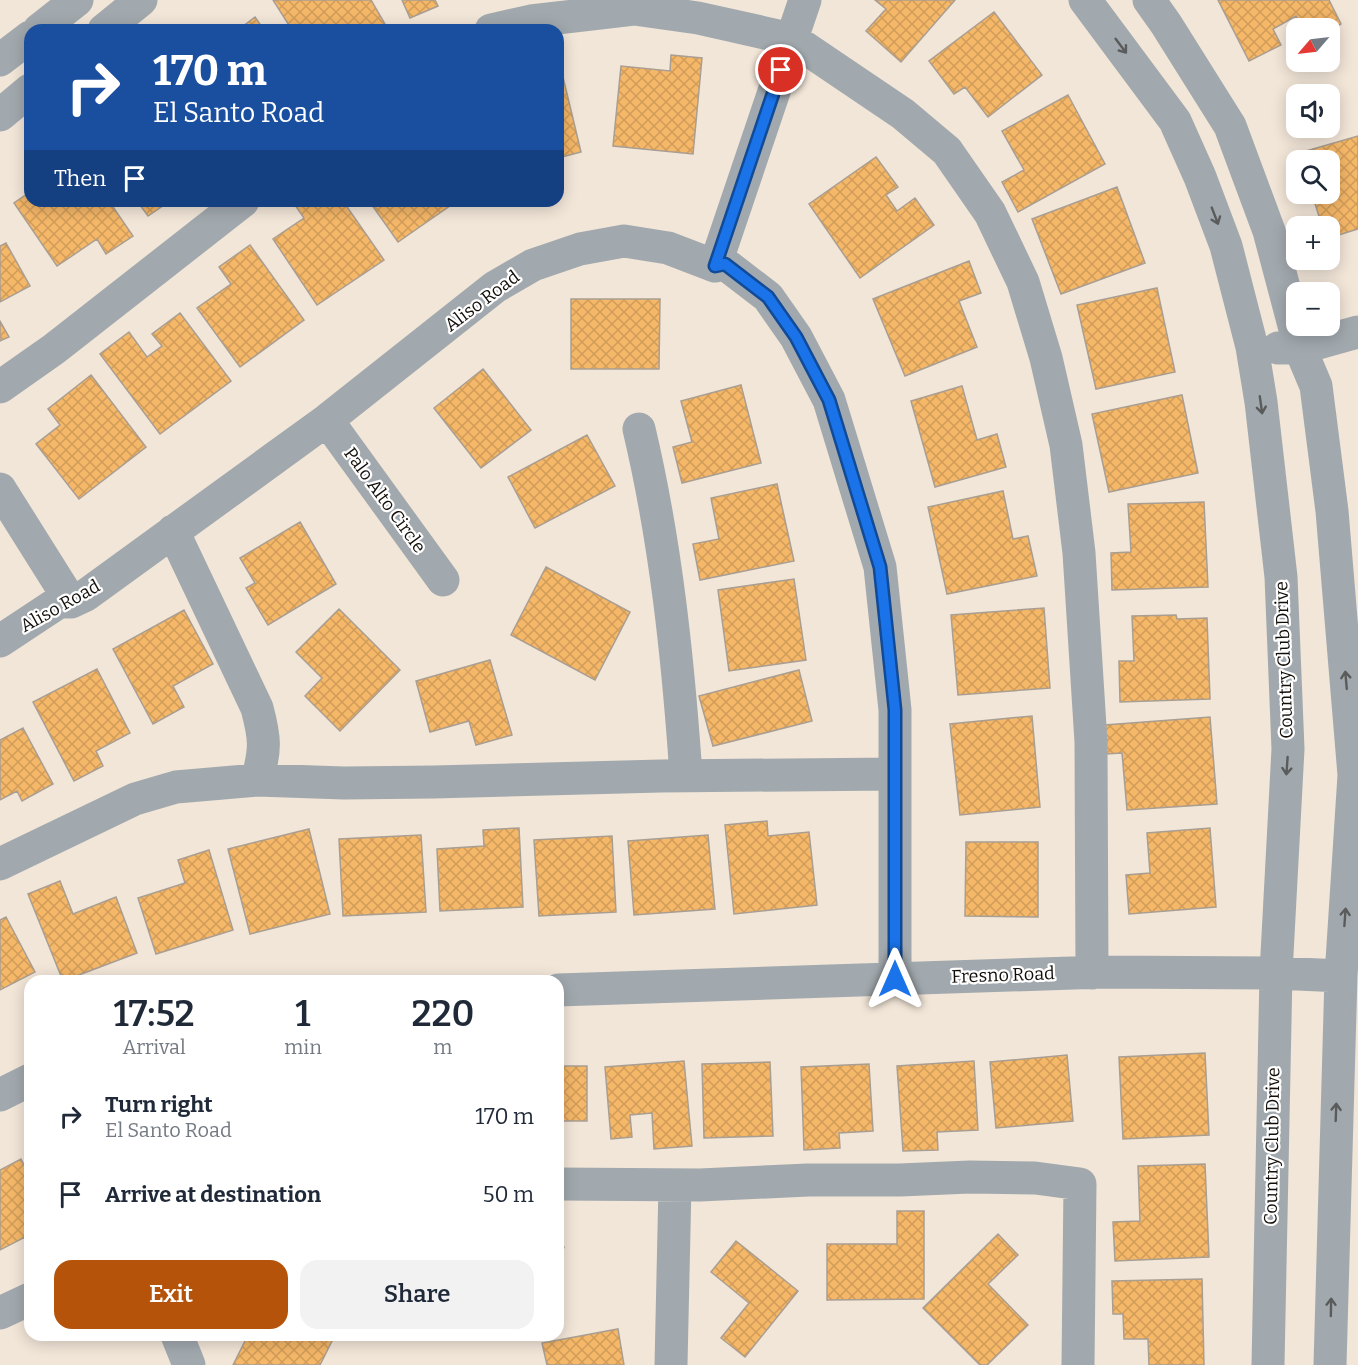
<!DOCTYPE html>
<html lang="en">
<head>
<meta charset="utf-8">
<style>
	:root { --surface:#fff; --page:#f2f2f3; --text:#1f2937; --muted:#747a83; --accent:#b45309 }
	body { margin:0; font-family:Bitter,serif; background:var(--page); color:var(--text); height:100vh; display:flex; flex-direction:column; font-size:22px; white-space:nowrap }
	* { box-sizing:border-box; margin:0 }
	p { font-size:20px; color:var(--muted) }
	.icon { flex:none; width:33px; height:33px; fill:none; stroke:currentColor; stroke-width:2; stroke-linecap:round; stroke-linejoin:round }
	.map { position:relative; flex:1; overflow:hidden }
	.details { position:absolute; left:24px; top:975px; width:540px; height:366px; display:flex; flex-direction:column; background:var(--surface); border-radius:18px; box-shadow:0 3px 15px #0003 }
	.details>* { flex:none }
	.hud { position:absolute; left:24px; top:24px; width:540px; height:183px; border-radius:18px; box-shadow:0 3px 15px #0003; background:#1a4fa0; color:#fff; overflow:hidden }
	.needle { width:39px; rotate:242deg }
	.fabs { position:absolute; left:1286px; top:18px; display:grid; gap:12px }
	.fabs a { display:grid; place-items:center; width:54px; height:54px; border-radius:12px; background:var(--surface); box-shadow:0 3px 15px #0003; font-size:30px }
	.pin { position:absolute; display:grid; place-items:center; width:51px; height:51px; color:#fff; margin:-26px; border:3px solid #fff; border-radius:50%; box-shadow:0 2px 6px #0007 }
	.me { position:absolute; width:66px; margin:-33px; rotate:0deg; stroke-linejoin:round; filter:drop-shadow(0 0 4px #0008) }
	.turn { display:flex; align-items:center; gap:21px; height:126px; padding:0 30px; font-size:27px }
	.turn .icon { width:78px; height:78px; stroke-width:2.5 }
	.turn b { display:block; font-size:42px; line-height:51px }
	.then { display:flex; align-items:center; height:57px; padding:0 30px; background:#0003; gap:12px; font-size:22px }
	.eta { display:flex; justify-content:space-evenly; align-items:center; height:102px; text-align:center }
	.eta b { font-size:36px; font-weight:600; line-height:42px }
	.action { display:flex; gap:12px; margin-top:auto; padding:12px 30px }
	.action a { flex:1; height:69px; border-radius:18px; background:var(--accent); color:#fff; font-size:24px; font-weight:600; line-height:69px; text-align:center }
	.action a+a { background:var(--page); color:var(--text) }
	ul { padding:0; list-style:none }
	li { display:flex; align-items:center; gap:18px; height:78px; padding:0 30px }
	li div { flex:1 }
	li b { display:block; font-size:22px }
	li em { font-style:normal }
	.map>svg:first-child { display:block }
	.building { fill:url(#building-cross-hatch); stroke:#a99e92; stroke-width:1.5 }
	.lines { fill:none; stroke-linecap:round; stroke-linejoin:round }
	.minor { stroke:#a2a9ae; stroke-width:33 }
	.oneway { stroke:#5a5b5b }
	.route-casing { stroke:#114b97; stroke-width:15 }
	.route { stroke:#1a73e8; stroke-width:10 }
	.labels { text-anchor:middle; stroke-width:4.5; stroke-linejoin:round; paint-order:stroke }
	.street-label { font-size:18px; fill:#110d08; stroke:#fff }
</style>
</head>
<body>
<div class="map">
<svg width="1358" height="1365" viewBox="0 0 1358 1365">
	<defs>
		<pattern id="building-cross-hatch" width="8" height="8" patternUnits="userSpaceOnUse" patternTransform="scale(1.5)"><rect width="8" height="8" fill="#f5b768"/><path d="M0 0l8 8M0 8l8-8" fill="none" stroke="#d19c59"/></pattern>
	</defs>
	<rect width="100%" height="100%" fill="#f2e6d8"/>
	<path class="building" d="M 273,0 L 371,0 L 385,24 L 376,30 L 352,30 L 349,25 L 341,30 L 292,30 Z
		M 402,0 L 435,0 L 438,6 L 410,18 Z
		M 875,0 L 955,0 L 901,62 L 866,31 L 886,9 Z
		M 1218,0 L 1329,0 L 1341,24 L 1329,31 L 1329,28 L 1303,28 L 1296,16 L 1273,29 L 1281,45 L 1249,61 Z
		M 994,12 L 1042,75 L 988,117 L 965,87 L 954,94 L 929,61 Z
		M 255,17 L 264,30 L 238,30 Z
		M 671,55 L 702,58 L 693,154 L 613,146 L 621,66 L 670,71 Z
		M 562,73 L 581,152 L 558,158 L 558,74 Z
		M 1068,95 L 1105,164 L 1018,212 L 1002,182 L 1024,170 L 1002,131 Z
		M 1358,136 L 1358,229 L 1329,238 L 1329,226 L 1322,226 L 1312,194 L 1329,194 L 1329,160 L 1302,160 L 1299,153 Z
		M 876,157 L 898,187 L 886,195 L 897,211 L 915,198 L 934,225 L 860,278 L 809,204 Z
		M 1117,187 L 1145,263 L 1061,294 L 1032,219 Z
		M 30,192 L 30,201 L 109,201 L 133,236 L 106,254 L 97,239 L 57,266 L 14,203 Z
		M 137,201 L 170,201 L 148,216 Z
		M 301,201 L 343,201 L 384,260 L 317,305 L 273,239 L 304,218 L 295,205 Z
		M 369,201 L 457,201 L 398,242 Z
		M 6,243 L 30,286 L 0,302 L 0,246 Z
		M 250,245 L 304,320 L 240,367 L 197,308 L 231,284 L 219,267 Z
		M 969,261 L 981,293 L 959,301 L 977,347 L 905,376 L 873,299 Z
		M 1157,288 L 1175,372 L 1096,389 L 1077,305 Z
		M 571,299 L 660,299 L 659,369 L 571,369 Z
		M 180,313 L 231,381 L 160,434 L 100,354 L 129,332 L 147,357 L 162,346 L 152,334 Z
		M 0,321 L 9,337 L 0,341 Z
		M 483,369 L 531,430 L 481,468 L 434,408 Z
		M 91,375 L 146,447 L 79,499 L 36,444 L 60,425 L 48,409 Z
		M 741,385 L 761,463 L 682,483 L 673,447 L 692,442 L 681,401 Z
		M 962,386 L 977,440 L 997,434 L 1006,467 L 935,487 L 911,401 Z
		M 1182,395 L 1198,473 L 1109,492 L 1092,414 Z
		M 587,435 L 615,486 L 535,528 L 508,477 Z
		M 777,484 L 794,561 L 700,580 L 693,544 L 719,539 L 711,498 Z
		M 1003,491 L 1013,539 L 1028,536 L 1037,576 L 947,594 L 928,507 Z
		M 1204,502 L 1208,587 L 1112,590 L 1111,553 L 1131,552 L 1128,504 Z
		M 300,522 L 336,584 L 268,625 L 246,588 L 255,583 L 240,558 Z
		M 546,567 L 630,612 L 595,680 L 511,635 Z
		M 794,579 L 806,660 L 729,671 L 718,590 Z
		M 1044,608 L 1050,688 L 958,695 L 951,615 Z
		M 339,609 L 400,670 L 340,731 L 305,696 L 322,678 L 296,652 Z
		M 184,610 L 213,664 L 173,686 L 184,707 L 153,724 L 113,649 Z
		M 1176,615 L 1177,619 L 1207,618 L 1210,699 L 1120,702 L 1119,661 L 1134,661 L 1132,616 Z
		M 490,660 L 512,735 L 476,745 L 469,721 L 430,732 L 416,681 Z
		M 97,669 L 130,733 L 96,751 L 103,766 L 74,781 L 33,702 Z
		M 799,670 L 812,721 L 713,746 L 699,696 Z
		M 1032,716 L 1040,807 L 960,815 L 950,724 Z
		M 1210,717 L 1217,804 L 1127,810 L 1122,753 L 1106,754 L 1105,725 Z
		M 23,728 L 53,784 L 22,801 L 17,791 L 0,800 L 0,740 Z
		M 767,821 L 768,836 L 809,832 L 817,905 L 734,914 L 725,825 Z
		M 519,828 L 523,907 L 440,911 L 437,849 L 484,846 L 483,830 Z
		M 1210,828 L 1216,907 L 1129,914 L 1126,875 L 1150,873 L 1147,833 Z
		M 309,829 L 330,914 L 250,934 L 228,849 Z
		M 421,835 L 426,912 L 343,916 L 339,839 Z
		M 708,835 L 715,909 L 634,915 L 628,841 Z
		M 612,836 L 616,912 L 539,916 L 534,840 Z
		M 966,842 L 1038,842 L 1038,917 L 965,916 Z
		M 209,850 L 233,930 L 156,954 L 138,898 L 185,883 L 178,860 Z
		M 60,881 L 73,914 L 116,897 L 137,953 L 63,981 L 28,894 Z
		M 6,917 L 35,972 L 0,990 L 0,920 Z
		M 1205,1053 L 1209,1135 L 1123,1139 L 1119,1057 Z
		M 1067,1055 L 1073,1121 L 996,1128 L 990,1062 Z
		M 684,1061 L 692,1146 L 654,1149 L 652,1113 L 630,1115 L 632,1137 L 611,1139 L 605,1067 Z
		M 974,1061 L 978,1130 L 937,1132 L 938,1150 L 903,1151 L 897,1066 Z
		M 770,1062 L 773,1136 L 704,1138 L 702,1064 Z
		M 869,1064 L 873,1131 L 839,1133 L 840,1148 L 804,1150 L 801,1067 Z
		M 558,1066 L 587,1066 L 587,1121 L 558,1121 Z
		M 21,1159 L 30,1177 L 30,1247 L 25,1237 L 0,1250 L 0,1170 Z
		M 1205,1164 L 1209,1257 L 1115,1261 L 1113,1222 L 1140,1221 L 1138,1166 Z
		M 897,1211 L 924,1211 L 924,1299 L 827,1300 L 827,1244 L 897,1244 Z
		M 998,1234 L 1018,1255 L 988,1284 L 1028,1325 L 987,1365 L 980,1365 L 923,1308 Z
		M 736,1241 L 798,1291 L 745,1357 L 721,1338 L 749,1303 L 711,1272 Z
		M 558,1244 L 564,1247 L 558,1262 Z
		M 1202,1279 L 1204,1365 L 1149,1365 L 1148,1339 L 1124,1339 L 1123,1314 L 1113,1314 L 1112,1281 Z
		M 618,1329 L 624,1365 L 547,1365 L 542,1343 Z
		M 248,1335 L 330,1335 L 334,1337 L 320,1365 L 233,1365 Z"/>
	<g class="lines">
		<path class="minor" d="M 1085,0 L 1175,121 L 1200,177 L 1226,246 L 1252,347 L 1261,402 L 1281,577 L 1288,749 L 1276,973 L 1268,1365
			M 1149,0 L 1166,24 L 1230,126 L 1269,231 L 1300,348 L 1316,386 L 1332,511 L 1354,775 L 1341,976 L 1330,1365
			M 39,30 L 77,0
			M 104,30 L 141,0
			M 491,30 L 531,21 L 634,9 L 698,18 L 792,39 L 903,114 L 947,151 L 990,213 L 1023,282 L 1046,358 L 1066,445 L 1079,553 L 1091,742 L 1092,973
			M 0,60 L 30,37
			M 0,115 L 30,90
			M 715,266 L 805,0
			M 1278,348 L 1300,348 L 1358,332
			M 0,387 L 54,349 L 243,201
			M 327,420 L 443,580
			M 639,429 C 666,543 678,659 686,775
			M 0,489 L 71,602
			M 173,531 L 257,708 C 265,738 266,749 257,780
			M 0,641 L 59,602 L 71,602 L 86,595 L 327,420 L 495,287 L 533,265 L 580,249 L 624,241 L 668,248 L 715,266 L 725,264 L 768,297 L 796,337 L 829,400 L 880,567 L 895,710 L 895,979
			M 0,864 L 135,799 L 176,787 L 257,780 L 344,783 L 434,782 L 661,776 L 894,774
			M 558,990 L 1103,972 L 1276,973 L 1341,976
			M 0,1095 L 30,1080
			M 558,1184 L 700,1185 L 808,1180 L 900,1180 L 970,1177 L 1035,1178 L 1080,1184 L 1078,1365
			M 0,1313 L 30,1299
			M 177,1335 L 189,1365
			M 671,1365 L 675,1185"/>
	</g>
	<defs><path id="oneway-shaft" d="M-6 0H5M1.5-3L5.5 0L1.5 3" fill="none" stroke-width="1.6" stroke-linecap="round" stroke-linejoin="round" transform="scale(1.5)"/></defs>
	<g class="oneway">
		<use href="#oneway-shaft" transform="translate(1121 46) rotate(53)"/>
		<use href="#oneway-shaft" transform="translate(1215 216) rotate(69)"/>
		<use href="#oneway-shaft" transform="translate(1261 405) rotate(82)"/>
		<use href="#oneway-shaft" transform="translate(1346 680) rotate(-95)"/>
		<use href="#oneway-shaft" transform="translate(1287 766) rotate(94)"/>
		<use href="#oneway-shaft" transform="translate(1345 917) rotate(-86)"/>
		<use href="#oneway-shaft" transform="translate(1336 1112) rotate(-88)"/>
		<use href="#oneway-shaft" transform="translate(1331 1307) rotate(-89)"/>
	</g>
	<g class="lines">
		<g class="route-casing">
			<path id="route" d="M 781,70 L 715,266 L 725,264 L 768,297 L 796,337 L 829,400 L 880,567 L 895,710 L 895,979"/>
		</g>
		<use href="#route" class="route"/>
	</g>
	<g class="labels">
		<g class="street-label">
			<text transform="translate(482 301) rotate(-37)" y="6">Aliso Road</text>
			<text transform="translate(385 500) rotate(54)" y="6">Palo Alto Circle</text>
			<text transform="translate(60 606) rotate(-29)" y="6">Aliso Road</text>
			<text transform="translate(1284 660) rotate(-92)" y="6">Country Club Drive</text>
			<text transform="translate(1003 975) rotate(-2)" y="6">Fresno Road</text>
			<text transform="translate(1272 1146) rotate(-89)" y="6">Country Club Drive</text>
		</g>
	</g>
</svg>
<div class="fabs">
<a><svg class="needle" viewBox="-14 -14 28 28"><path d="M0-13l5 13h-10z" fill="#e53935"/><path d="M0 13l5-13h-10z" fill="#747a83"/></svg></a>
<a><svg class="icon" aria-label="sound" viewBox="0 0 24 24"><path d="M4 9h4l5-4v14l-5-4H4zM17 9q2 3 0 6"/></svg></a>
<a><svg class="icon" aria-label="search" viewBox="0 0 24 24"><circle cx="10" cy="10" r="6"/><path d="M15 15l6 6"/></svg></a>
<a>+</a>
<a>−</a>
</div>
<div class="pin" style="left:781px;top:70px;background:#d93025"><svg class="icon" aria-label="arrive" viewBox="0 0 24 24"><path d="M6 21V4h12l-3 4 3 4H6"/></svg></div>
<svg class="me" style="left:895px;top:979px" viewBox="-20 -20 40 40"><path d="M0-17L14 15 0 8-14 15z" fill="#1a73e8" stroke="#fff" stroke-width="4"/></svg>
<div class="hud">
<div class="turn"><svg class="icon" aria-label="right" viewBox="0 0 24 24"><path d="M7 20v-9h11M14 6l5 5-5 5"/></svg><div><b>170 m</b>El Santo Road</div></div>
<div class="then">Then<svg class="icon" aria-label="arrive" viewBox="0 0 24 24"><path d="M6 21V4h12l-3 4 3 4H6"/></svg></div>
</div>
<section class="details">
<div class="eta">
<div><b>17:52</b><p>Arrival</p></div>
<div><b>1</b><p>min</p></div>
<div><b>220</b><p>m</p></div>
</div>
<ul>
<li><svg class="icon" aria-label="right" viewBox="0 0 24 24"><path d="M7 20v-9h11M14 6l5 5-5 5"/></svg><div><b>Turn right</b><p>El Santo Road</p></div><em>170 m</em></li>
<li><svg class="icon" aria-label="arrive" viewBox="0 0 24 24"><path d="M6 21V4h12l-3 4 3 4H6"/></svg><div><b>Arrive at destination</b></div><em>50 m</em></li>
</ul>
<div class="action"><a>Exit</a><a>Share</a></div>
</section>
</div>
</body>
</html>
